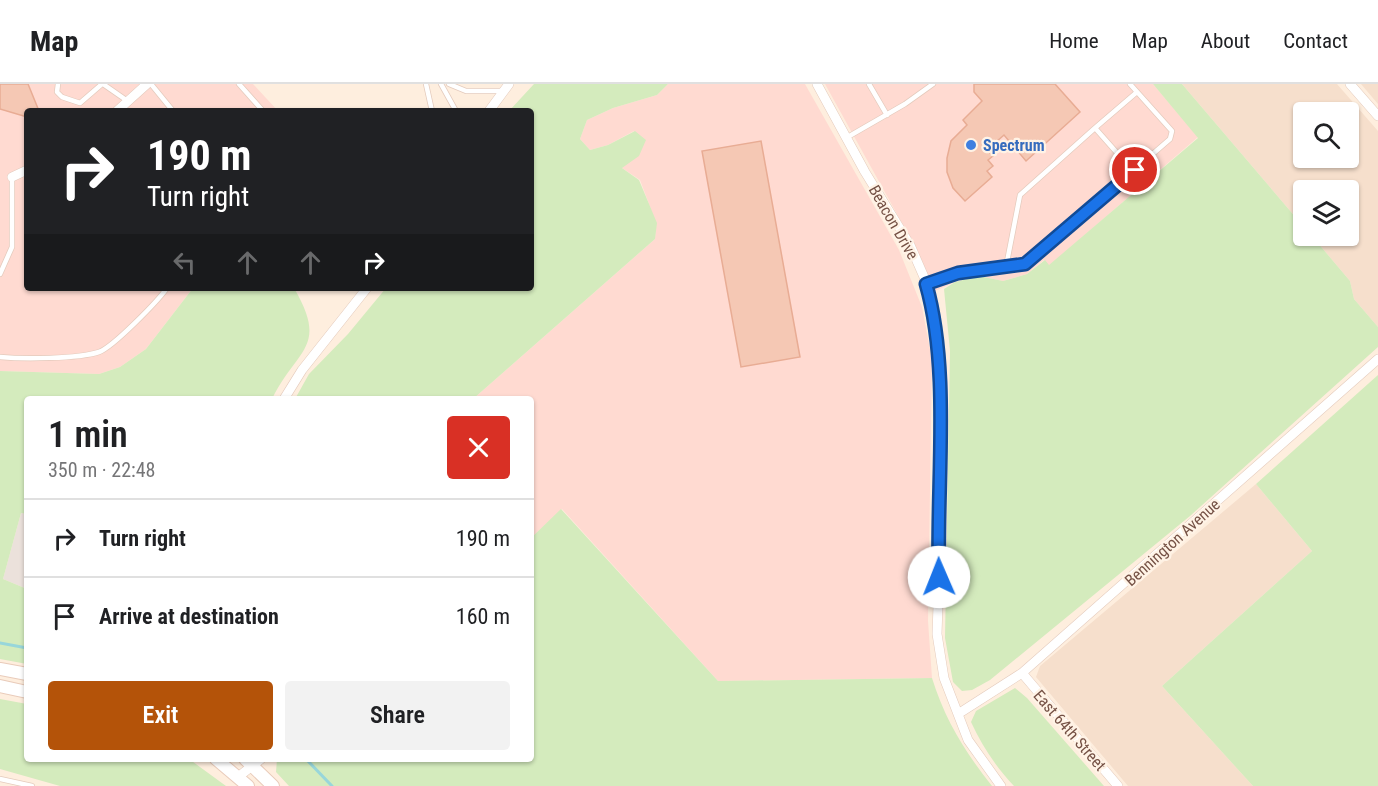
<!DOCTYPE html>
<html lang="en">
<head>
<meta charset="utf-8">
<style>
	:root { --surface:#fff; --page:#f2f2f2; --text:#202124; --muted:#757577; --line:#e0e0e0; --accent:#b45309 }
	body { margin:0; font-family:"Roboto Condensed",sans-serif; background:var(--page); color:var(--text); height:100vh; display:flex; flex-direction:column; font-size:22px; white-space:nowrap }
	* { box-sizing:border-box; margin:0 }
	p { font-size:20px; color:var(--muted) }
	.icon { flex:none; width:33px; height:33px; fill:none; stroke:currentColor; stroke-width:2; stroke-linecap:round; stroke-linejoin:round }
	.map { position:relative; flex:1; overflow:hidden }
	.drawer { position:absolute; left:24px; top:312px; width:510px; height:366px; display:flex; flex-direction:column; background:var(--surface); border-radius:6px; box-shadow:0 2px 4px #0004 }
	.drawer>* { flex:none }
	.guide { position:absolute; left:24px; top:24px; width:510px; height:183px; border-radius:6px; box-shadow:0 2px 4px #0004; background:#202124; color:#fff; overflow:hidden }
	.controls { position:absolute; left:1293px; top:18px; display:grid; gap:12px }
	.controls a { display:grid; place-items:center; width:66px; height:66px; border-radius:6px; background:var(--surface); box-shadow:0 2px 4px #0004; font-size:30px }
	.pin { position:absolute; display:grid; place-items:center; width:51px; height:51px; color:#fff; margin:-26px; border:3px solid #fff; border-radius:50%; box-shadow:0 2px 6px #0007 }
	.me { position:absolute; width:66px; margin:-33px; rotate:359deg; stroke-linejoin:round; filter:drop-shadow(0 0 4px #0008) }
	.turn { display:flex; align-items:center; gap:21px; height:126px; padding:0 24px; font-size:27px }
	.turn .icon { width:78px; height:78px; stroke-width:2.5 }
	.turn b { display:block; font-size:42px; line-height:51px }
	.lanes { display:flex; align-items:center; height:57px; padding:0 24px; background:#0003; justify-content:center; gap:30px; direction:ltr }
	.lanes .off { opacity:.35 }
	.round { display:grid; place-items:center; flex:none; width:63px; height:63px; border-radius:6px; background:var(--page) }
	.head { display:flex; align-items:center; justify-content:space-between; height:102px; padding:0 24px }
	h1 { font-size:36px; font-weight:600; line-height:45px }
	.cta { display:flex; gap:12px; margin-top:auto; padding:12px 24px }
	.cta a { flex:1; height:69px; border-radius:6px; background:var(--accent); color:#fff; font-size:24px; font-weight:600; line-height:69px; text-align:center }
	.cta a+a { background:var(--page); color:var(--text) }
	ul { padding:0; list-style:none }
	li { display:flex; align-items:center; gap:18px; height:78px; padding:0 24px; border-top:2px solid var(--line) }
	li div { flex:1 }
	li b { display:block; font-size:22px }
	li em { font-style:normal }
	header { display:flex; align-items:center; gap:36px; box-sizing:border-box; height:84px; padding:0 30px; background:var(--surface); border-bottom:2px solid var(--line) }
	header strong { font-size:28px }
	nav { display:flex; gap:33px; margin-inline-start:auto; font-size:21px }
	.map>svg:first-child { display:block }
	.residential { fill:#f6dfcc; fill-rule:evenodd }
	.commercial { fill:#ffdad1 }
	.industrial { fill:#ebe1db }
	.green { fill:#d4ebbd }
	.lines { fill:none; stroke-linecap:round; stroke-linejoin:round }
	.stream { stroke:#98d6da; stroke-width:3 }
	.building { fill:#f5c8b4; stroke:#e8ac94; stroke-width:1.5 }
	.lane-casing { stroke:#e4cbbd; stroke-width:6 }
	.street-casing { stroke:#e4cbbd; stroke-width:10 }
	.secondary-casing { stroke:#e9cbba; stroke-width:14 }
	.lane { stroke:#fff; stroke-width:4.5 }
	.street { stroke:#fff; stroke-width:9 }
	.secondary { stroke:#fff; stroke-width:12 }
	.route-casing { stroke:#114b97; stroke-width:15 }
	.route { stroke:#1a73e8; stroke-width:10 }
	.shop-dot { fill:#3f7fe0; stroke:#fff3e6; stroke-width:2 }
	.labels { text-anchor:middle; stroke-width:4.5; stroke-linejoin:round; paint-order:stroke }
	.shop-label { font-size:16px; font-weight:bold; fill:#366cbe; stroke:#fff3e6; text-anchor:start }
	.street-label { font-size:16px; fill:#755145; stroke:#fff3e6 }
</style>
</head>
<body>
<header>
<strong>Map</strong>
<nav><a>Home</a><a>Map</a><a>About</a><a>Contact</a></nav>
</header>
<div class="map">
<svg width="1378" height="702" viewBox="0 0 1378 702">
	<rect width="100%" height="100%" fill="#feeede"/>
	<path class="residential" d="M 1182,0 L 1337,0 L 1378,47 L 1378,243 L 1354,215 L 1350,197 L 1312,152 L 1348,152 L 1348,106 L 1304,106 L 1303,142 ZM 1304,28 L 1348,28 L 1348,74 L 1304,74 Z
		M 1361,0 L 1378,0 L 1378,20 Z
		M 1256,400 L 1312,467 L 1162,602 L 1253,702 L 1128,702 L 1036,593 L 1040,582 Z"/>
	<path class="commercial" d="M 0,0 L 253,0 L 278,27 L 27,27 L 27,204 L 193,204 L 146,265 L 120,283 L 99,290 L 0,287 Z
		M 668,0 L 805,0 L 899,166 L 922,223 L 932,276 L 928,537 L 932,594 L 718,597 L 562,425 L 531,454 L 531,315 L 473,315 L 655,155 L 656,139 L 640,96 L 622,84 L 634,47 L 608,61 L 590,66 L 580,55 L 587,36 L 613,24 L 657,11 Z
		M 825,0 L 1153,0 L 1198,53 L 1049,182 L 1044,176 L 1027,190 L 1003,197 L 979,192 L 955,198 L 935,207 L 918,168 Z"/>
	<path class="industrial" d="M 21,429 L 27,430 L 27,505 L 3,495 Z"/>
	<path class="green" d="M 534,0 L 668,0 L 657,11 L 613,24 L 587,36 L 580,55 L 590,66 L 608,61 L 635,47 L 646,56 L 639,72 L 622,84 L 639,96 L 657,139 L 655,155 L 473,315 L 295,315 L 309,290 L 348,250 L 386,204 L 531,204 L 531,27 L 509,27 Z
		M 1153,0 L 1182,0 L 1303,142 L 1304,152 L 1312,152 L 1350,197 L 1354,215 L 1378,243 L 1378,263 L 1190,432 L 990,596 L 972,606 L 962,607 L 953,598 L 945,554 L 950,267 L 944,205 L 955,198 L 979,192 L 1003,197 L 1027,190 L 1045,176 L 1049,181 L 1198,54 Z
		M 193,204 L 294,204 C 329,264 297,264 272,315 L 27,315 L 27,430 L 21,429 L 3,495 L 27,505 L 27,580 L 0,575 L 0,287 L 99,290 L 120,283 L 146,265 Z
		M 1378,291 L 1378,702 L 1253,702 L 1162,602 L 1312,467 L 1256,400 Z
		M 561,425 L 718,597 L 932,594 C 945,636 965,668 992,702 L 289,702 L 276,688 L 277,675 L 531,675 L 531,454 Z
		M 1015,604 L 1027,614 L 1104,702 L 1014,702 C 996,683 982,662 971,638 L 976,627 Z
		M 0,615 L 27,620 L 27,675 L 189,675 L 226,702 L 60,702 L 0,685 Z"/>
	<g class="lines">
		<path class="stream" d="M 0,559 L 27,564
			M 306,675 L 332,702"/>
	</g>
	<path class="building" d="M 0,0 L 28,0 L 39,27 L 27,27 L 27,33 L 0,25 Z
		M 974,0 L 1055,0 L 1080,28 L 1026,77 L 1004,51 L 987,66 L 993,72 L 988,76 L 993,82 L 987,87 L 992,93 L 965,117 L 953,104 L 947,88 L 947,74 L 951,57 L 967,41 L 963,36 L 982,17 L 974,8 Z
		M 761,57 L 800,273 L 741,283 L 702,67 Z"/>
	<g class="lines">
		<g class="lane-casing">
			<path id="lane" d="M 58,0 L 57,8 L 62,13 L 80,19 L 102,0
				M 103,0 L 129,18
				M 151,0 L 173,27
				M 239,0 L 263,27
				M 426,0 L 432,27
				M 441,0 L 456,27
				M 449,0 L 466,7 L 502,7
				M 869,0 L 887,31
				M 1130,0 L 1172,47 L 1170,55 L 1133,87
				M 1095,44 L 1137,8
				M 846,54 L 905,20 L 933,0
				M 0,190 L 12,163 L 12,93
				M 926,200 L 958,189 L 1025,180 L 1133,87 L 1095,44 L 1020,111 L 1006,183
				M 0,273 C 22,275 78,275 99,268 C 113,263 157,218 167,204
				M 0,695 L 32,702"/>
		</g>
		<g class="street-casing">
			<path id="street" d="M 817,0 L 865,88 L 910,161 L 924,193 L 933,223 L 939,277 L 939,493 L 937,550 L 944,594 L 968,656 L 1001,702
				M 1350,0 L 1378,32
				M 117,27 L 147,0
				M 489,27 L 509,0
				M 12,93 L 27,86
				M 284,315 L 302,286 L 367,204
				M 1022,589 L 1118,702
				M 958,630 L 1022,589 L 1378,275
				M 238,693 L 261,675"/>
		</g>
		<g class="secondary-casing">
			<path id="secondary" d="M 0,585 L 27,590
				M 0,602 L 27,608
				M 216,675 L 248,702
				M 245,675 L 273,702"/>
		</g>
		<use href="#lane" class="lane"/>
		<use href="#street" class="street"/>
		<use href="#secondary" class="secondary"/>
	</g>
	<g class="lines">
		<g class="route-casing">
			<path id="route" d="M 939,493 C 936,401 951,287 926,200 L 958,189 L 1025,180 L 1135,86"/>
		</g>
		<use href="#route" class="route"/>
	</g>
	<circle class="shop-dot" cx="971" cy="61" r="6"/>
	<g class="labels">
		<g class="shop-label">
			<text x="983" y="67">Spectrum</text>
		</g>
		<g class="street-label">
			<text transform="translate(894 138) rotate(60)" y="6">Beacon Drive</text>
			<text transform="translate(1172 458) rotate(-42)" y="6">Bennington Avenue</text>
			<text transform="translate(1070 646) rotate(49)" y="6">East 64th Street</text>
		</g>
	</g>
</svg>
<div class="controls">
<a><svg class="icon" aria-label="search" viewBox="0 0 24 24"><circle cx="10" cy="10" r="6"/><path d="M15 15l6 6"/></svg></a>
<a><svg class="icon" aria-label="layers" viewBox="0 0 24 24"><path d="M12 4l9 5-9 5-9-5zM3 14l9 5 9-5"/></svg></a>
</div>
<div class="pin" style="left:1135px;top:86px;background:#d93025"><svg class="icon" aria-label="arrive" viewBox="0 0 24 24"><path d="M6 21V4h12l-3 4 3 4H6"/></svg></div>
<svg class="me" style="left:939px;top:493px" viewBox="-20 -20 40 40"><circle r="19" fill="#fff"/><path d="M0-13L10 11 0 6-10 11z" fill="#1a73e8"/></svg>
<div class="guide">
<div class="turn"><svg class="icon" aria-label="right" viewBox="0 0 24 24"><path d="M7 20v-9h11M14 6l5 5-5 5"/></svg><div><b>190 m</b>Turn right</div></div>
<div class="lanes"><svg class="icon off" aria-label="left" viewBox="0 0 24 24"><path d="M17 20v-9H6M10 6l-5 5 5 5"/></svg><svg class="icon off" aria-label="ahead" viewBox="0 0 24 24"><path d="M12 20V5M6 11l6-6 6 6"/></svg><svg class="icon off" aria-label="ahead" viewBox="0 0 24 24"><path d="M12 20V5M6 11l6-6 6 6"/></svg><svg class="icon" aria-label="right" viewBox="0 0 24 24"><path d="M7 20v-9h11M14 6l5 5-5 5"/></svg></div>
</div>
<section class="drawer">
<div class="head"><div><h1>1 min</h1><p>350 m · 22:48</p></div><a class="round" style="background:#d93025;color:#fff"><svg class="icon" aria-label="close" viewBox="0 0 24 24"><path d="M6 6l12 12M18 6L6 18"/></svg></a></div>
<ul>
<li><svg class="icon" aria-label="right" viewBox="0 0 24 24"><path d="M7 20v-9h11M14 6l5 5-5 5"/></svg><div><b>Turn right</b></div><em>190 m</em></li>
<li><svg class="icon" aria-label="arrive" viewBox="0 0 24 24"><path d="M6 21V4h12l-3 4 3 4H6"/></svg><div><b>Arrive at destination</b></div><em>160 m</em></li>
</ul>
<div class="cta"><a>Exit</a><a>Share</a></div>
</section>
</div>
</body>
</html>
